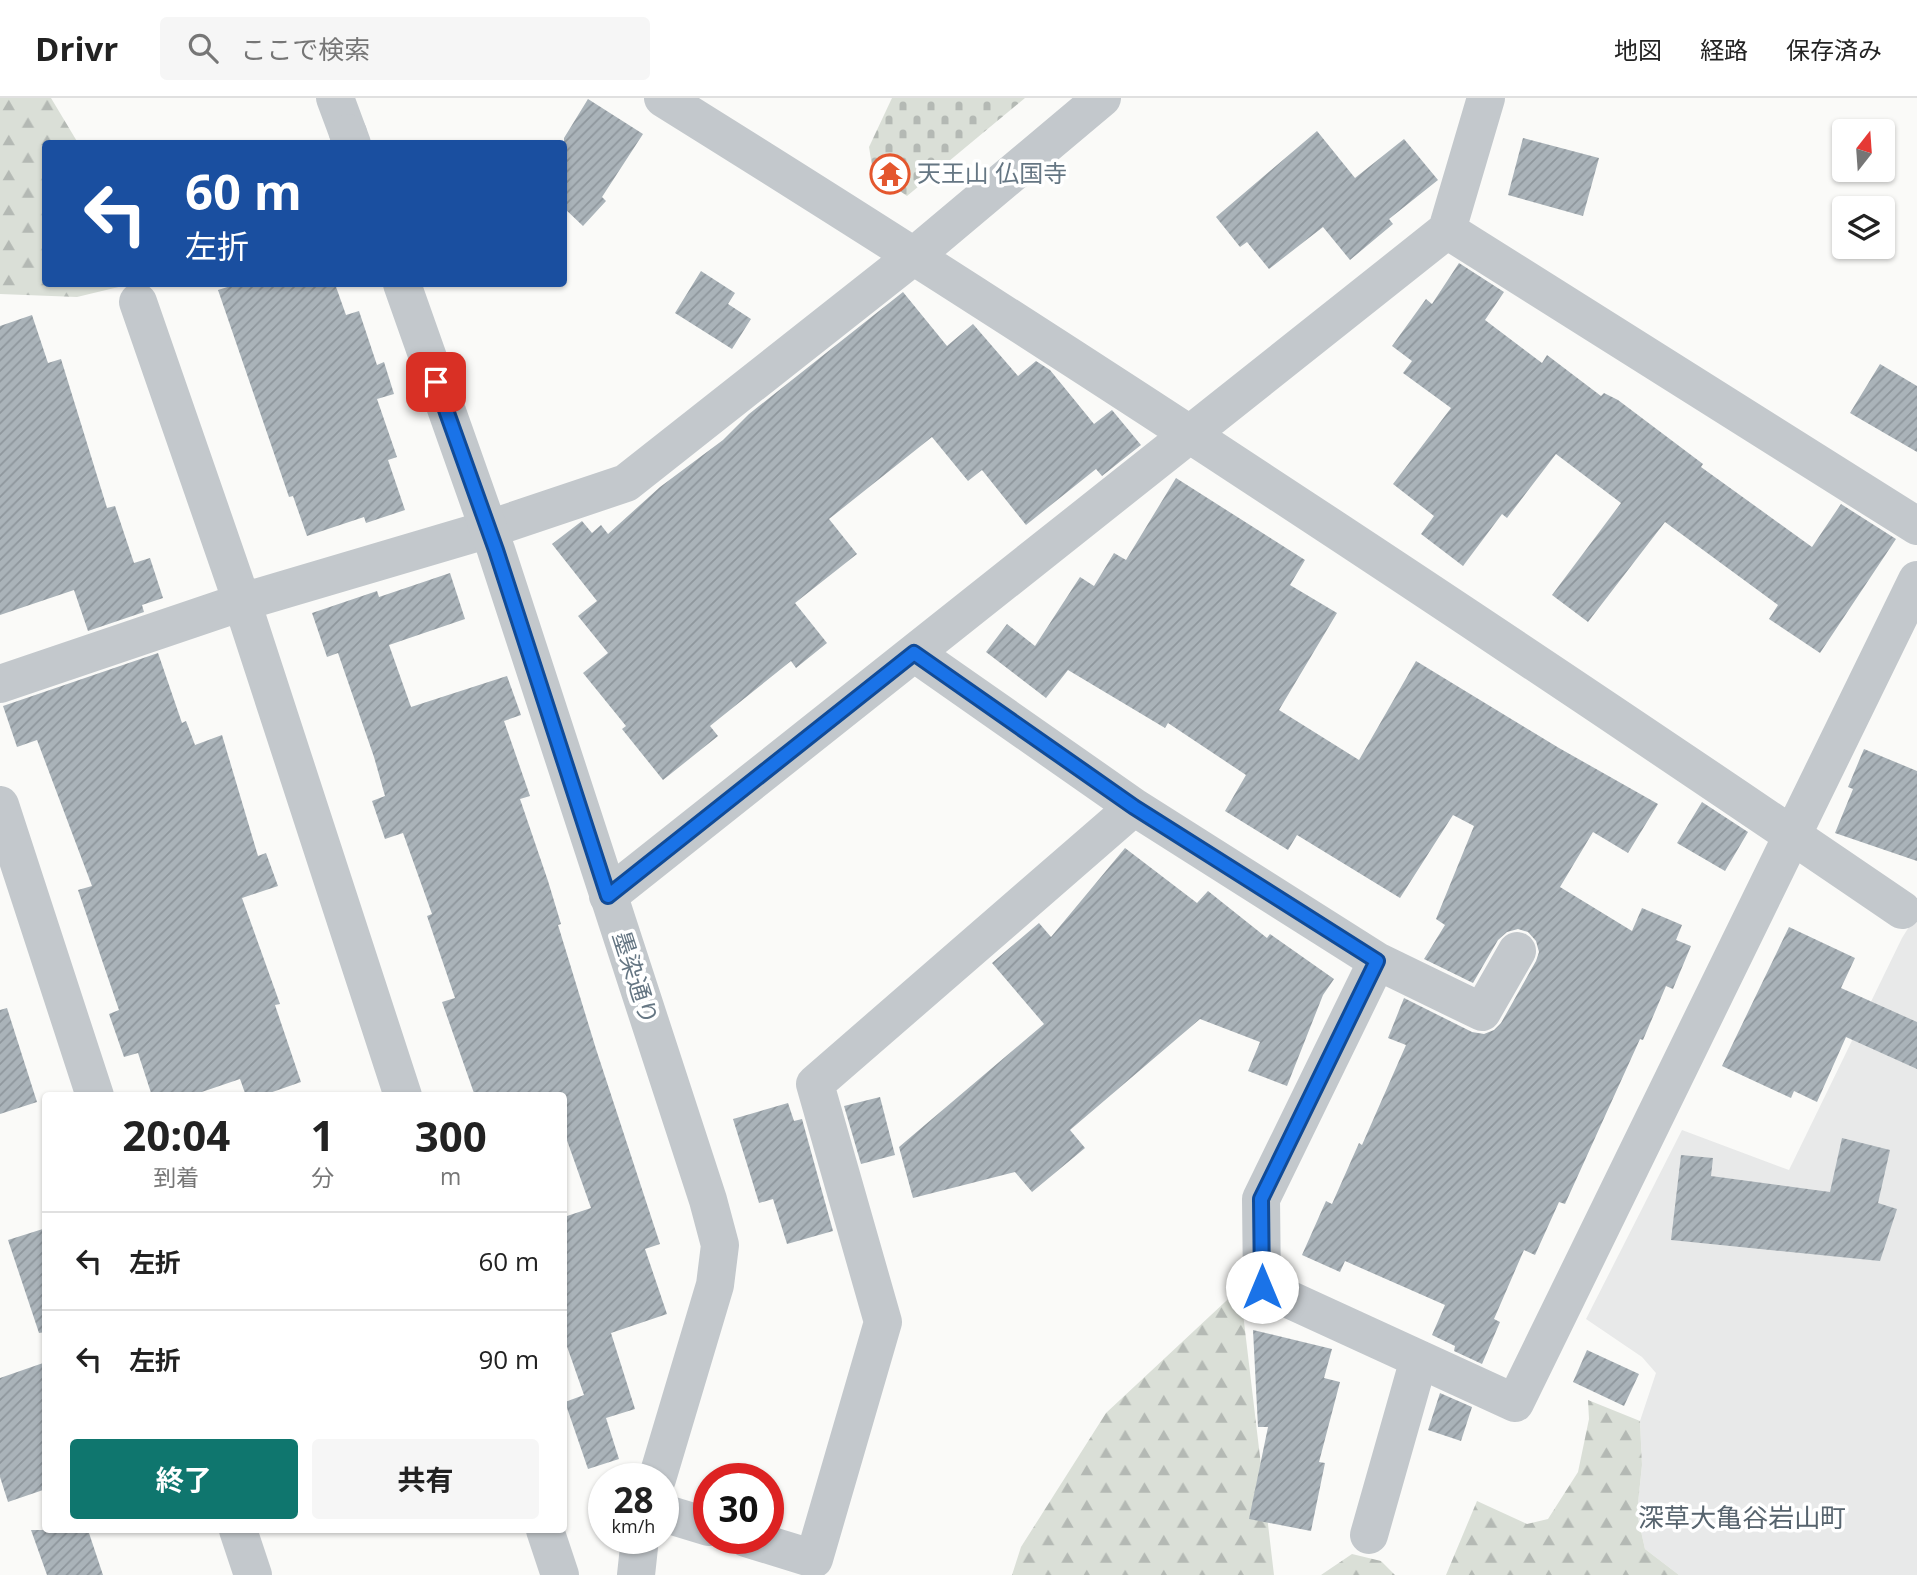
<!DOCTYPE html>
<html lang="ja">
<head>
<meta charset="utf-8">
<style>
	:root { --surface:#fff; --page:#f6f6f6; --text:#222; --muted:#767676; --line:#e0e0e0; --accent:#0f766e }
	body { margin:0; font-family:"Open Sans","Noto Sans JP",sans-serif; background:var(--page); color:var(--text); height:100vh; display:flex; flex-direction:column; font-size:26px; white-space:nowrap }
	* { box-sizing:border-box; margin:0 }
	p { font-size:23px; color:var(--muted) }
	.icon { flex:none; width:38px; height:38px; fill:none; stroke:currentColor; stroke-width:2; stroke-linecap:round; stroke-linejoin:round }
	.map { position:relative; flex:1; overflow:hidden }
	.panel { position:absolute; left:42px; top:994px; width:525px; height:441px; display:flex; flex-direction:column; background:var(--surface); border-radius:7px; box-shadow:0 2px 5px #0004 }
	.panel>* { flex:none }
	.guide { position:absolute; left:42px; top:42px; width:525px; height:147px; border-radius:7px; box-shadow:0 2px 5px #0004; background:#1a4fa0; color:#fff; overflow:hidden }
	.needle { width:46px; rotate:17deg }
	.controls { position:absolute; left:1832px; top:21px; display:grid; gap:14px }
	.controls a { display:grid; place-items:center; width:63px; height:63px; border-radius:7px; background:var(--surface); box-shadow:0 2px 5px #0004; font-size:35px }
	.speed { position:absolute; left:588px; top:1365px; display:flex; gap:14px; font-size:35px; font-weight:700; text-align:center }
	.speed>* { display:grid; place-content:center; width:91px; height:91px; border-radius:50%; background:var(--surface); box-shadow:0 2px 5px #0004; line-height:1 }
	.speed small { font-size:18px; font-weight:400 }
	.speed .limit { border:10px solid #d22; background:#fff; color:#111 }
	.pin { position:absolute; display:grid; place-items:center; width:60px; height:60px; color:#fff; margin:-30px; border-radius:14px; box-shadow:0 4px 10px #0006 }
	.me { position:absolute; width:77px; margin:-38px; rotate:0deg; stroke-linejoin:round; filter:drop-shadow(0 0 5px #0008) }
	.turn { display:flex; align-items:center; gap:24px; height:147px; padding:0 28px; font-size:32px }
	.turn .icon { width:91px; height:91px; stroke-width:2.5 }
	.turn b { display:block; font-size:49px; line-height:60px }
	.eta { display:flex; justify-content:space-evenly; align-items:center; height:119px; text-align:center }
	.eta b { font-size:42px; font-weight:700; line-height:49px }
	.button { display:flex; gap:14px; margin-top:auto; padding:14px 28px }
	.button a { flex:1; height:80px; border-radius:7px; background:var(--accent); color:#fff; font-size:28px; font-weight:700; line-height:80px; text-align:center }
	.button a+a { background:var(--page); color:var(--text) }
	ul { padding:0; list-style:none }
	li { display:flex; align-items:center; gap:21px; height:98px; padding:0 28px; border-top:2px solid var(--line) }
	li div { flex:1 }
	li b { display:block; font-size:26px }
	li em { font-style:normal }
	header { display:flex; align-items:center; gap:42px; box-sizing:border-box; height:98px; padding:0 35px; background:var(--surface); border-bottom:2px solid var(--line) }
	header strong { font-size:33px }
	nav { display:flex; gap:38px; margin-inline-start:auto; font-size:24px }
	.search { width:490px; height:63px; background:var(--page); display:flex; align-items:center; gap:18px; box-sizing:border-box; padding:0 24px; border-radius:7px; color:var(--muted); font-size:26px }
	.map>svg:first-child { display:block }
	.built { fill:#e8e9e9 }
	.forest { fill:url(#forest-firs) }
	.cemetery { fill:url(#cemetery-stones) }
	.building { fill:url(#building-hatch) }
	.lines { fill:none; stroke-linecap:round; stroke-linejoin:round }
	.minor { stroke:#c3c8cc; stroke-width:38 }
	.tertiary { stroke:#c3c8cc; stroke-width:38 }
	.route-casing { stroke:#114b97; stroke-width:18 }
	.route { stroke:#1a73e8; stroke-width:12 }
	.labels { text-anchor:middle; stroke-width:7; stroke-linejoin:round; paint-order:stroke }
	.poi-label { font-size:24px; fill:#657683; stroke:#fff; text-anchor:start }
	.street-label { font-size:24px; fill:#657683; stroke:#fff }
	.neighbourhood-label { font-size:26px; fill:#57646e; stroke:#fff }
</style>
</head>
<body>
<header>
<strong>Drivr</strong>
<div class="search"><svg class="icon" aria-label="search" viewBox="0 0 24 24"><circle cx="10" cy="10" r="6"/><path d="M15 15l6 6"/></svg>ここで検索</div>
<nav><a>地図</a><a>経路</a><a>保存済み</a></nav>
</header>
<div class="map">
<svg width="1917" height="1477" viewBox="0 0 1917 1477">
	<defs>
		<pattern id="forest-firs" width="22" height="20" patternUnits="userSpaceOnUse" patternTransform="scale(1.75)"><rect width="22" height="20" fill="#dadfd7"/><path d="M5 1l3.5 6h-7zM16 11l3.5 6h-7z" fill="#b4b9b4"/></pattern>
		<pattern id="cemetery-stones" width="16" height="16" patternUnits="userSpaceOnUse" patternTransform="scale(1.75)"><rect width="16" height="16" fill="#dadfd7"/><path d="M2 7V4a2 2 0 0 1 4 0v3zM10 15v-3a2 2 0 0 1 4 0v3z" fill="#b4b9b4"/></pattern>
		<pattern id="building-hatch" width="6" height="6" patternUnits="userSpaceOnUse" patternTransform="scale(1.75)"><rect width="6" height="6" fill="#aab3b9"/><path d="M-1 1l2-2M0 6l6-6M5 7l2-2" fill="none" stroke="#8e969c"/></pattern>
	</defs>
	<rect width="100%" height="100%" fill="#fafaf8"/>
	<path class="built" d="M 1917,816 L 1917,1477 L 1679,1477 L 1645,1451 L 1637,1415 L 1642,1367 L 1640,1323 L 1656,1275 L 1642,1259 L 1586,1221 L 1682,1032 L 1789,1072 L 1902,840 Z"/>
	<path class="forest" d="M 0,0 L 51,0 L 78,45 L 46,46 L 46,186 L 131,186 L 77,199 L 0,196 Z
		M 1240,1190 L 1274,1477 L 1012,1477 L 1021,1449 L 1106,1315 Z
		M 1588,1302 L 1640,1323 L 1642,1367 L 1637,1415 L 1645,1451 L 1679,1477 L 1446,1477 L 1477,1403 L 1527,1426 L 1548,1421 L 1578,1374 L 1589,1321 Z
		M 1352,1456 L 1381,1463 L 1395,1477 L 1321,1477 Z"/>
	<path class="cemetery" d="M 892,0 L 1025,0 L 907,98 L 873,74 L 869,49 Z"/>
	<path class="building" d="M 588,1 L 643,36 L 602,99 L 606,103 L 583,128 L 564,110 L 564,40 Z
		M 1317,33 L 1355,80 L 1404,41 L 1438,82 L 1389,121 L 1393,126 L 1350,162 L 1323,129 L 1269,171 L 1247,144 L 1240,149 L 1216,119 Z
		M 1523,40 L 1599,60 L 1583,118 L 1508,97 Z
		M 1459,165 L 1504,194 L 1485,222 L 1542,265 L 1547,257 L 1601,298 L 1604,295 L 1618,302 L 1703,366 L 1701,369 L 1812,449 L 1841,406 L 1896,441 L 1820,555 L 1769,521 L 1778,507 L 1665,424 L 1588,524 L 1552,497 L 1621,405 L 1556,356 L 1507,420 L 1502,416 L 1463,468 L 1421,436 L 1434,418 L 1393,386 L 1451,310 L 1403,275 L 1412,263 L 1392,248 L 1426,201 L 1432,206 Z
		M 701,173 L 735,195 L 728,206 L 751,221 L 732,251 L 675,215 Z
		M 237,186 L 335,186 L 346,217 L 359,213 L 377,267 L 384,264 L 394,296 L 377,301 L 397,359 L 388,362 L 405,412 L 366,425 L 364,419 L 307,438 L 293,398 L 289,399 L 218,192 Z
		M 903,194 L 947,248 L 973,226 L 1018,278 L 1036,263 L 1050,272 L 1094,326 L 1112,312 L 1141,347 L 1102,378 L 1096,371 L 1026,427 L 982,372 L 968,383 L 932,339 L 829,421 L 857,456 L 795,505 L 827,545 L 796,570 L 791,563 L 710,628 L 718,638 L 663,682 L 622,631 L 626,628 L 583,575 L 608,555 L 578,518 L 597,503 L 552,446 L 582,423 L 592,435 L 601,427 L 608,436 L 660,389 L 723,342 L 749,316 Z
		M 32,217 L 48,265 L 61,261 L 107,410 L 115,408 L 134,465 L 150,460 L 163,500 L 142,507 L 144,514 L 88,533 L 74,492 L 0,517 L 0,228 Z
		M 1880,266 L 1917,288 L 1917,354 L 1850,315 Z
		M 1176,380 L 1305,462 L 1290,487 L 1337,515 L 1279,612 L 1359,662 L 1416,563 L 1559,650 L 1658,706 L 1628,755 L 1593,734 L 1560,789 L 1632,833 L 1642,810 L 1682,827 L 1676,842 L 1691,848 L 1673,891 L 1666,888 L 1643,942 L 1640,941 L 1565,1106 L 1559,1104 L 1535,1157 L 1524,1152 L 1494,1221 L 1500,1224 L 1482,1266 L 1454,1253 L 1455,1248 L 1432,1237 L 1445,1207 L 1345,1163 L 1340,1174 L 1302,1157 L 1326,1103 L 1332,1106 L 1359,1045 L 1362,1047 L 1406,947 L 1388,940 L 1404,900 L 1472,934 L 1484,936 L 1494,932 L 1501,925 L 1536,863 L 1539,854 L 1536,843 L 1528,834 L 1518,831 L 1507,834 L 1498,842 L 1473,885 L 1424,861 L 1445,827 L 1436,821 L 1474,728 L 1453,717 L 1400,800 L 1297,737 L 1288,752 L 1225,713 L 1246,677 L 1168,625 L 1165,630 L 1068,572 L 1046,600 L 986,554 L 1007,526 L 1035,548 L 1080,479 L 1094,488 L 1114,455 L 1126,462 Z
		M 450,475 L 465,521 L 389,547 L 411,609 L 507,578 L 521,617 L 504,623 L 530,698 L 520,701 L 548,783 L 561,826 L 558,827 L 596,951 L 660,1146 L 645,1151 L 667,1216 L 611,1235 L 635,1311 L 606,1320 L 619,1361 L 588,1371 L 565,1304 L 584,1297 L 564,1240 L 564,1119 L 591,1110 L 564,1034 L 564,998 L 475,998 L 442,904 L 455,900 L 427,818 L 432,816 L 403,735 L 385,741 L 372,703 L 385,698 L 374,659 L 338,555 L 327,559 L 312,515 L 377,493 L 379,499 Z
		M 158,555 L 182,625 L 186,623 L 195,647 L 222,637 L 258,758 L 266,755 L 278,788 L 242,800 L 280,906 L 275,907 L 301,984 L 261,998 L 246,998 L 240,981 L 190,998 L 152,998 L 138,955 L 124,959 L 109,916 L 119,912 L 78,792 L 92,788 L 37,642 L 17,649 L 3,608 Z
		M 1864,651 L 1917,673 L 1917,763 L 1835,735 L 1853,691 L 1848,689 Z
		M 1702,704 L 1748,734 L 1725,773 L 1677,745 Z
		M 1125,750 L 1197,805 L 1208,793 L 1267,840 L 1270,836 L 1334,881 L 1323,897 L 1287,988 L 1248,973 L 1260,944 L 1200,921 L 1070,1032 L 1085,1050 L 1032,1094 L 1015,1074 L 913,1100 L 899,1049 L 1044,926 L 992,865 L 1039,825 L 1051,839 Z
		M 1789,829 L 1855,860 L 1841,890 L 1917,924 L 1917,971 L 1846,939 L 1817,1004 L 1794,993 L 1791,1000 L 1722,968 Z
		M 7,910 L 37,1004 L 0,1016 L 0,912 Z
		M 880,999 L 895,1057 L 861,1066 L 844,1008 Z
		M 788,1005 L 794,1023 L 802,1021 L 833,1133 L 787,1146 L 773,1101 L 759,1105 L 733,1021 Z
		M 1842,1040 L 1890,1052 L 1878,1105 L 1897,1111 L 1880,1163 L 1671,1142 L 1681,1057 L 1713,1060 L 1711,1078 L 1830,1094 Z
		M 46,1130 L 46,1234 L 39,1235 L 8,1142 Z
		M 1253,1232 L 1332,1251 L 1324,1280 L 1340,1284 L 1319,1364 L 1325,1365 L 1311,1433 L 1249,1421 L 1268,1329 L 1258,1329 Z
		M 1587,1252 L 1639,1276 L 1624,1308 L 1573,1284 Z
		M 46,1264 L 46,1391 L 8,1404 L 0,1379 L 0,1280 Z
		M 1440,1295 L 1472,1309 L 1461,1343 L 1428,1332 Z
		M 31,1432 L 88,1432 L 103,1477 L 47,1477 Z"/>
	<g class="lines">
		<path class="minor" d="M 335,0 L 348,35
			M 663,0 C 1082,261 1494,534 1902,812
			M 1447,132 L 1917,428
			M 138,204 L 242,504 L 403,998
			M 914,555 L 1134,709 L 1377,863 L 1261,1101 L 1262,1189 L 1515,1305 L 1917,482
			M 0,586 L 242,504 L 489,431 L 626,385 L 915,157 L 1102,0
			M 0,707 L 95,998
			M 608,798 L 1447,132 L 1486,0
			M 1377,863 L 1482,914 L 1517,853
			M 663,1415 L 709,1429
			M 238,1432 L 253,1477
			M 545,1432 L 560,1477
			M 1369,1437 L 1419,1261
			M 746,1440 L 814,1461 L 883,1224 L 815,986 L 1134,709"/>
		<path class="tertiary" d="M 348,35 L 352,46
			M 402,186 L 496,452 L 708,1102 L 720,1147 L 715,1187 L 657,1381
			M 636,1477 L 640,1440"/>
	</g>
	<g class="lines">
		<g class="route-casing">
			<path id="route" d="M 436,284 L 496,452 L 608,798 L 914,555 L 1134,709 L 1377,863 L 1261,1101 L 1262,1189"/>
		</g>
		<use href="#route" class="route"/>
	</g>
	<defs>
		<g id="temple-ring" transform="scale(2.0125)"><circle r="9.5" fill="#fff" stroke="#e4572e" stroke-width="1.5"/><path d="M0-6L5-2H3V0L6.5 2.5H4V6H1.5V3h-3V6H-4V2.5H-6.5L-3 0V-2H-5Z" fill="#e4572e"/></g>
	</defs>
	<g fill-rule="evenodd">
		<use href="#temple-ring" x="890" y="76"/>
	</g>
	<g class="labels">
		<g class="poi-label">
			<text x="917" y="84">天王山 仏国寺</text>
		</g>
		<g class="street-label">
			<text transform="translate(635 880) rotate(72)" y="8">墨染通り</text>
		</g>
		<g class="neighbourhood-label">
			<text x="1742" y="1429">深草大亀谷岩山町</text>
		</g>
	</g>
</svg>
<div class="controls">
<a><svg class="needle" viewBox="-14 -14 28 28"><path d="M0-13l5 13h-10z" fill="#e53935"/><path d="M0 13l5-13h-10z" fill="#767676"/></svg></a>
<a><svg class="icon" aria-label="layers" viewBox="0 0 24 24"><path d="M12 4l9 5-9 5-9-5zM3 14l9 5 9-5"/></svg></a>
</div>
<div class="speed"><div>28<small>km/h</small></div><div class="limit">30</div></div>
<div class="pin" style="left:436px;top:284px;background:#d93025"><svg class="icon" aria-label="arrive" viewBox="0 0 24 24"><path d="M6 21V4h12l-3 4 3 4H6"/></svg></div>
<svg class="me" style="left:1262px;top:1189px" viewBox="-20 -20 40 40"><circle r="19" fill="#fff"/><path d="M0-13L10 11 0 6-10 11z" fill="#1a73e8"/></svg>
<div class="guide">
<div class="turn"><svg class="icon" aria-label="left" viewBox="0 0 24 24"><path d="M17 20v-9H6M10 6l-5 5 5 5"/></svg><div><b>60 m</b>左折</div></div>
</div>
<section class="panel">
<div class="eta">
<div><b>20:04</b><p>到着</p></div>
<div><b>1</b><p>分</p></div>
<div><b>300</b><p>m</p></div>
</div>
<ul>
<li><svg class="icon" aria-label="left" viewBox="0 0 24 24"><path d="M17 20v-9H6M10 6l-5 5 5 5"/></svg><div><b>左折</b></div><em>60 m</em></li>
<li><svg class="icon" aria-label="left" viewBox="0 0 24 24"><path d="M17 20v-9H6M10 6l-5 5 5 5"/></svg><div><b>左折</b></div><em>90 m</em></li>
</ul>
<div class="button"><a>終了</a><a>共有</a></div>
</section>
</div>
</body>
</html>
